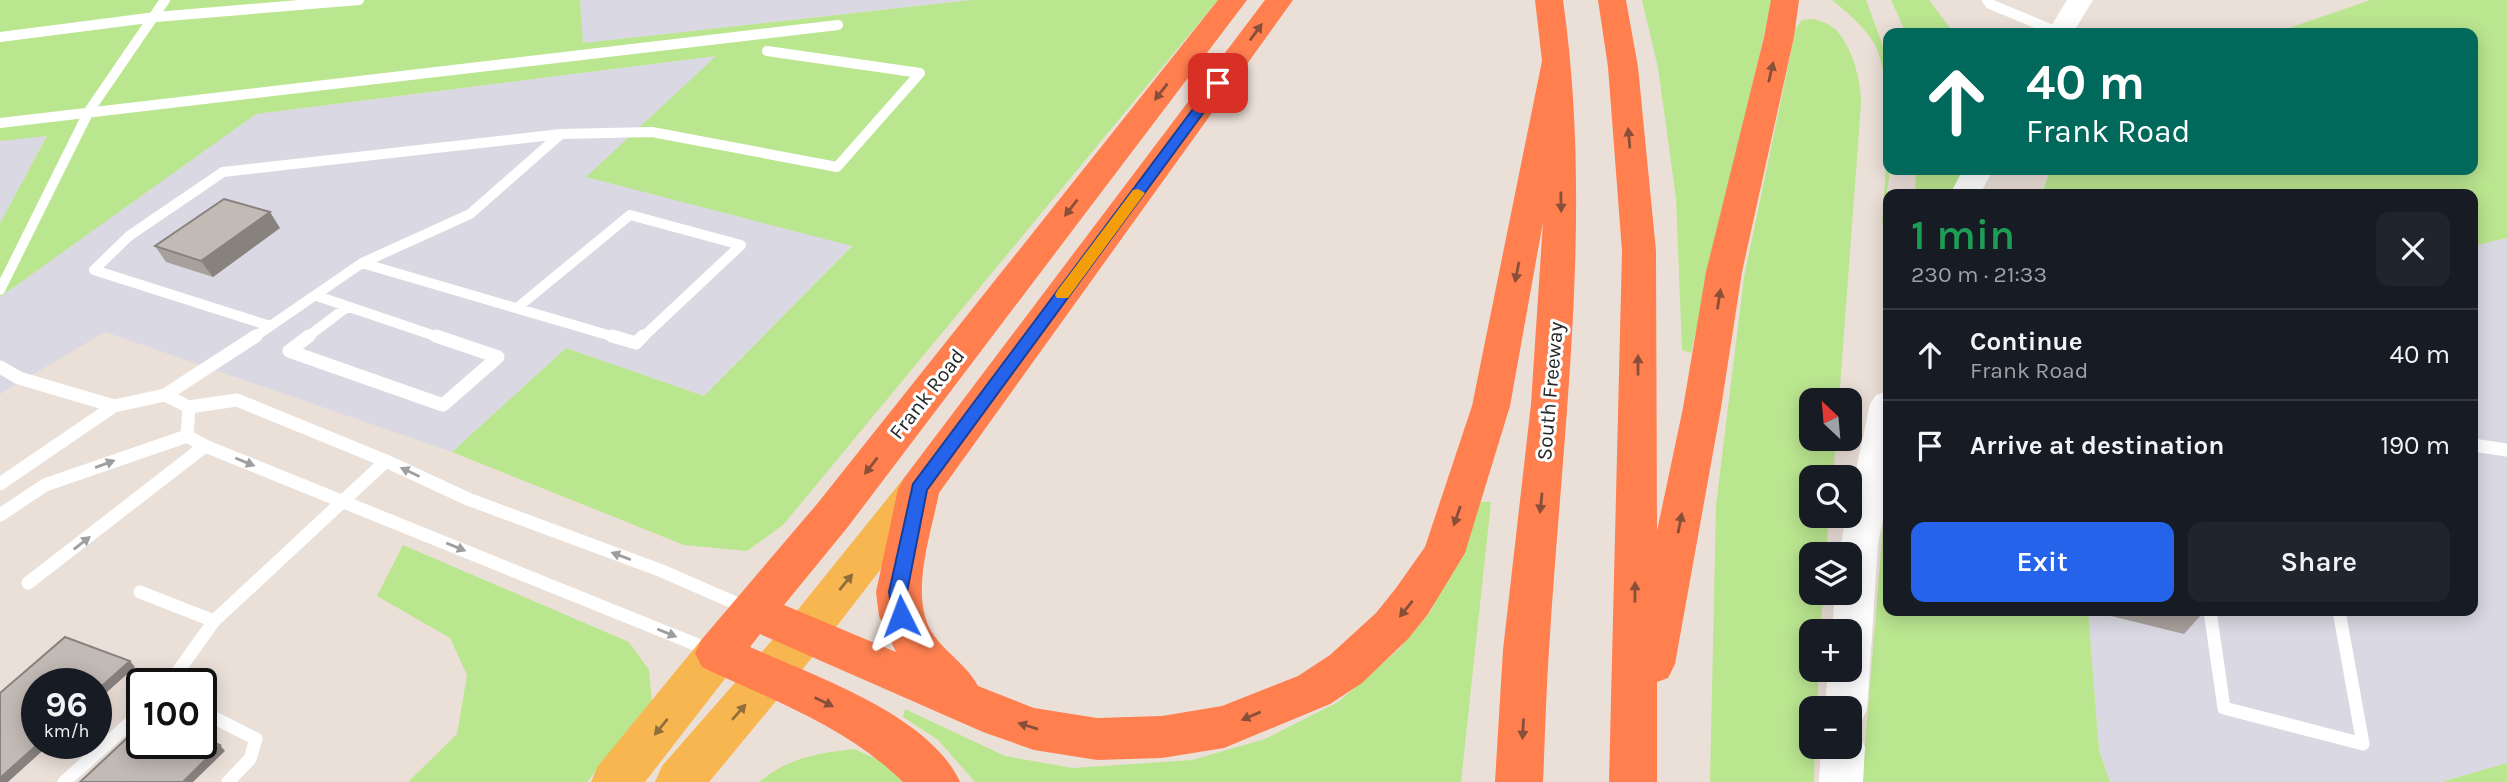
<!DOCTYPE html>
<html lang="en">
<head>
<meta charset="utf-8">
<style>
	:root { --surface:#171b24; --page:#20242c; --text:#f1f3f6; --muted:#9ea1a6; --line:#363941; --accent:#2563eb }
	body { margin:0; font-family:Karla,sans-serif; background:var(--page); color:var(--text); height:100vh; display:flex; flex-direction:column; font-size:26px; white-space:nowrap }
	* { box-sizing:border-box; margin:0 }
	p { font-size:23px; color:var(--muted) }
	.icon { flex:none; width:38px; height:38px; fill:none; stroke:currentColor; stroke-width:2; stroke-linecap:round; stroke-linejoin:round }
	.map { position:relative; flex:1; overflow:hidden }
	.panel { position:absolute; left:1883px; top:189px; width:595px; height:427px; display:flex; flex-direction:column; background:var(--surface); border-radius:14px; box-shadow:0 4px 18px #0003 }
	.panel>* { flex:none }
	.banner { position:absolute; left:1883px; top:28px; width:595px; height:147px; border-radius:14px; box-shadow:0 4px 18px #0003; background:#00695c; color:#fff; overflow:hidden }
	.needle { width:46px; rotate:334deg }
	.controls { position:absolute; left:1799px; top:388px; display:grid; gap:14px }
	.controls a { display:grid; place-items:center; width:63px; height:63px; border-radius:14px; background:var(--surface); box-shadow:0 4px 18px #0003; font-size:35px }
	.speed { position:absolute; left:21px; top:668px; display:flex; gap:14px; font-size:35px; font-weight:700; text-align:center }
	.speed>* { display:grid; place-content:center; width:91px; height:91px; border-radius:50%; background:var(--surface); box-shadow:0 4px 18px #0003; line-height:1 }
	.speed small { font-size:18px; font-weight:400 }
	.speed .limit { border:4px solid #111; border-radius:10px; background:#fff; color:#111 }
	.pin { position:absolute; display:grid; place-items:center; width:60px; height:60px; color:#fff; margin:-30px; border-radius:14px; box-shadow:0 4px 10px #0006 }
	.me { position:absolute; width:77px; margin:-38px; rotate:357deg; stroke-linejoin:round; filter:drop-shadow(0 0 5px #0008) }
	.turn { display:flex; align-items:center; gap:24px; height:147px; padding:0 28px; font-size:32px }
	.turn .icon { width:91px; height:91px; stroke-width:2.5 }
	.turn b { display:block; font-size:49px; line-height:60px }
	.round { display:grid; place-items:center; flex:none; width:74px; height:74px; border-radius:14px; background:var(--page) }
	.summary { display:flex; align-items:center; justify-content:space-between; height:119px; padding:0 28px }
	h1 { font-size:42px; font-weight:600; line-height:52px; color:#1e9e55 }
	.primary-button { display:flex; gap:14px; margin-top:auto; padding:14px 28px }
	.primary-button a { flex:1; height:80px; border-radius:14px; background:var(--accent); color:#fff; font-size:28px; font-weight:600; line-height:80px; text-align:center }
	.primary-button a+a { background:var(--page); color:var(--text) }
	ul { padding:0; list-style:none }
	li { display:flex; align-items:center; gap:21px; height:91px; padding:0 28px; border-top:2px solid var(--line) }
	li div { flex:1 }
	li b { display:block; font-size:26px }
	li em { font-style:normal }
	.map>svg:first-child { display:block }
	.industrial { fill:#dad9e3 }
	.green { fill:#bbe690 }
	.lines { fill:none; stroke-linecap:round; stroke-linejoin:round }
	.lane-far1 { stroke:#fff; stroke-width:10 }
	.lane { stroke:#fff; stroke-width:13 }
	.secondary { fill:#fff; fill-rule:evenodd }
	.primary { fill:#f8b650; fill-rule:evenodd }
	.highway { fill:#ff7f4f; fill-rule:evenodd }
	.wall { fill:#a7a09c }
	.shaded-wall { fill:#88827f }
	.building { fill:#c2bab5; stroke:#88827f; stroke-width:2 }
	.oneway { fill:#884f39 }
	.oneway2 { fill:#9e9e9e }
	.oneway3 { fill:#906e3c }
	.route { fill:#2563eb; stroke:#184099; stroke-width:2 }
	.slow { fill:#f59e0b }
	.labels { text-anchor:middle; stroke-width:6; stroke-linejoin:round; paint-order:stroke }
	.street-label { font-size:21px; fill:#272727; stroke:#fff }
</style>
</head>
<body>
<div class="map">
<svg width="2507" height="782" viewBox="0 0 2507 782">
	<rect width="100%" height="100%" fill="#ebe0d8"/>
	<path class="industrial" d="M 580,0 L 971,0 L 582,43 Z
		M 718,56 L 587,177 L 852,245 L 704,396 L 566,348 L 452,452 L 105,332 L 0,394 L 0,297 L 256,114 Z
		M 47,135 L 0,223 L 0,141 Z
		M 2507,238 L 2507,763 L 2441,782 L 2110,782 L 2099,750 L 2088,611 L 2473,611 L 2473,246 Z"/>
	<path class="green" d="M 0,0 L 580,0 L 583,43 L 971,0 L 1218,0 L 783,525 L 747,551 L 684,545 L 452,452 L 566,348 L 704,396 L 852,246 L 586,177 L 716,56 L 256,114 L 0,297 L 0,223 L 47,136 L 0,141 Z
		M 1642,0 L 1772,0 L 1691,353 L 1682,350 L 1676,198 L 1658,68 Z
		M 1832,0 L 1866,0 L 1888,60 L 1890,170 L 1882,229 C 1884,180 1896,90 1876,47 C 1867,29 1848,13 1832,0 Z
		M 1891,0 L 1929,0 L 1954,33 L 1906,33 Z
		M 2370,0 L 2507,0 L 2507,238 L 2473,246 L 2473,194 L 2042,194 L 2050,170 L 2473,170 L 2473,33 L 2275,33 Z
		M 1813,19 C 1821,21 1831,24 1837,31 C 1853,49 1861,81 1861,104 L 1839,401 L 1811,401 L 1811,439 L 1836,439 L 1833,478 L 1811,478 L 1811,516 L 1829,516 L 1826,555 L 1811,555 L 1811,593 L 1823,593 L 1821,632 L 1811,632 L 1811,670 L 1819,670 L 1817,709 L 1811,709 L 1811,747 L 1815,747 L 1814,782 L 1710,782 L 1716,505 L 1744,277 L 1796,28 L 1802,20 Z
		M 1916,170 L 1982,170 L 1982,194 L 1915,194 Z
		M 1888,465 L 1888,611 L 2088,611 L 2099,750 L 2110,782 L 1862,782 Z
		M 1479,502 L 1491,502 L 1461,782 L 975,782 L 938,740 L 903,717 L 905,709 L 1005,756 L 1073,768 L 1192,760 L 1265,739 L 1338,702 L 1398,650 L 1431,611 Z
		M 403,545 L 629,642 L 649,670 L 652,703 L 587,782 L 408,782 L 457,734 L 467,675 L 450,638 L 377,596 Z
		M 854,749 L 886,763 L 903,782 L 759,782 C 790,757 815,754 854,749 Z
		M 2507,763 L 2507,782 L 2441,782 Z"/>
	<g class="lines">
		<path class="lane-far1" d="M 1987,0 L 1990,4 L 2060,33
			M 0,37 L 156,17 L 359,0
			M 0,123 L 838,25
			M 362,263 L 618,338
			M 0,290 L 89,111 L 165,0
			M 317,296 L 441,338
			M 517,308 L 630,215 L 741,245 L 642,338
			M 270,326 L 94,270 L 129,236 L 223,172 L 561,134 L 652,132 L 837,167 L 920,73 L 767,51
			M 253,338 L 362,263 L 470,214 L 561,134
			M 306,338 L 347,307"/>
		<path class="lane" d="M 309,336 L 289,351 L 443,405 L 498,357 L 436,336
			M 612,336 L 636,343 L 643,336
			M 0,367 L 19,378 L 114,406 L 165,395 L 256,336
			M 165,395 L 189,407 L 237,400 L 386,461 L 468,499 L 662,571 L 749,609
			M 189,407 L 187,436 L 205,446 L 710,650
			M 2473,445 L 2507,450
			M 0,484 L 114,406
			M 0,515 L 45,485 L 187,436
			M 28,583 L 205,446
			M 140,592 L 214,621
			M 2210,611 L 2224,708 L 2363,744 L 2339,611
			M 169,684 L 214,621 L 386,461
			M 201,711 L 256,739 L 250,759 L 228,782
			M 64,782 L 142,712"/>
		<path class="secondary" d="M 2067,0 L 2093,0 L 2073,33 L 2047,33 Z
			M 1963,170 L 1993,170 L 1980,194 L 1950,194 Z
			M 1888,391 L 1888,493 L 1878,544 L 1867,709 L 1861,722 L 1850,726 L 1850,709 L 1825,709 L 1828,670 L 1850,670 L 1850,632 L 1832,632 L 1835,593 L 1850,593 L 1850,555 L 1839,555 L 1846,516 L 1850,516 L 1850,498 L 1870,404 L 1876,395 Z
			M 1850,730 L 1858,733 L 1865,747 L 1863,782 L 1819,782 L 1821,747 L 1850,747 Z"/>
		<path class="primary" d="M 919,473 L 934,478 L 940,489 L 934,500 L 820,648 L 709,782 L 655,782 L 662,766 L 788,622 L 904,478 Z
			M 718,634 L 734,639 L 741,653 L 734,667 L 645,782 L 591,782 L 598,766 L 702,639 Z"/>
		<path class="highway" d="M 1218,0 L 1247,0 L 847,528 L 784,605 L 896,652 L 879,616 L 876,592 L 898,489 L 904,478 L 1265,0 L 1293,0 L 939,493 C 931,535 907,600 935,637 C 947,653 969,668 978,686 L 1034,708 L 1097,718 L 1162,716 L 1222,706 L 1298,676 L 1330,655 L 1376,613 L 1396,588 L 1425,547 L 1472,406 L 1542,61 L 1535,0 L 1563,0 C 1594,217 1562,433 1549,650 C 1546,694 1545,738 1543,782 L 1495,782 L 1503,650 L 1531,404 L 1543,222 L 1510,406 L 1465,553 L 1428,614 L 1408,639 L 1362,683 L 1330,704 L 1224,748 L 1162,758 L 1097,760 L 1034,750 L 983,732 L 760,634 L 750,647 C 814,676 930,715 960,782 L 903,782 C 847,727 772,700 702,667 L 695,653 L 702,639 L 817,504 Z
			M 1598,0 L 1626,0 L 1638,67 L 1656,251 L 1657,531 L 1683,408 L 1706,272 L 1764,37 L 1771,0 L 1799,0 L 1794,37 L 1742,272 L 1721,408 L 1675,664 L 1668,678 L 1657,682 L 1657,782 L 1609,782 L 1622,251 L 1608,67 Z"/>
	</g>
	<path class="wall" d="M 280,228 L 213,277 L 166,262 L 155,246 Z
		M 2103,611 L 2200,611 L 2201,615 L 2184,634 L 2103,614 Z"/>
	<path class="shaded-wall" d="M 270,212 L 280,228 L 213,277 L 201,261 Z
		M 130,661 L 135,667 L 96,702 L 96,691 Z
		M 38,744 L 50,744 L 8,782 L 0,782 L 0,778 Z
		M 220,745 L 225,751 L 193,782 L 183,782 Z"/>
	<path class="building" d="M 224,199 L 270,212 L 201,261 L 155,246 Z
		M 2183,611 L 2200,611 L 2201,615 Z
		M 65,637 L 130,661 L 96,691 L 96,684 L 37,684 L 37,744 L 38,744 L 0,778 L 0,693 Z
		M 142,724 L 142,744 L 201,744 L 201,737 L 220,745 L 183,782 L 80,782 Z"/>
	<defs><path id="oneway-solid" d="M-6-.8H1V-3.2L6.5 0L1 3.2V.8H-6Z" transform="scale(1.75)"/></defs>
	<g class="oneway">
		<use href="#oneway-solid" transform="translate(1256 32) rotate(-54)"/>
		<use href="#oneway-solid" transform="translate(1771 72) rotate(-77)"/>
		<use href="#oneway-solid" transform="translate(1161 92) rotate(128)"/>
		<use href="#oneway-solid" transform="translate(1629 138) rotate(-95)"/>
		<use href="#oneway-solid" transform="translate(1561 202) rotate(89)"/>
		<use href="#oneway-solid" transform="translate(1071 208) rotate(128)"/>
		<use href="#oneway-solid" transform="translate(1517 272) rotate(101)"/>
		<use href="#oneway-solid" transform="translate(1719 299) rotate(-81)"/>
		<use href="#oneway-solid" transform="translate(1638 365) rotate(-90)"/>
		<use href="#oneway-solid" transform="translate(871 466) rotate(128)"/>
		<use href="#oneway-solid" transform="translate(1541 503) rotate(96)"/>
		<use href="#oneway-solid" transform="translate(1457 516) rotate(109)"/>
		<use href="#oneway-solid" transform="translate(1680 523) rotate(-79)"/>
		<use href="#oneway-solid" transform="translate(1635 592) rotate(-89)"/>
		<use href="#oneway-solid" transform="translate(1406 609) rotate(129)"/>
		<use href="#oneway-solid" transform="translate(824 702) rotate(26)"/>
		<use href="#oneway-solid" transform="translate(1251 716) rotate(157)"/>
		<use href="#oneway-solid" transform="translate(1028 726) rotate(-163)"/>
		<use href="#oneway-solid" transform="translate(1523 729) rotate(93)"/>
	</g>
	<g class="oneway2">
		<use href="#oneway-solid" transform="translate(245 462) rotate(22)"/>
		<use href="#oneway-solid" transform="translate(105 464) rotate(-20)"/>
		<use href="#oneway-solid" transform="translate(410 472) rotate(-155)"/>
		<use href="#oneway-solid" transform="translate(82 543) rotate(-38)"/>
		<use href="#oneway-solid" transform="translate(456 547) rotate(22)"/>
		<use href="#oneway-solid" transform="translate(621 556) rotate(-159)"/>
		<use href="#oneway-solid" transform="translate(667 633) rotate(22)"/>
	</g>
	<g class="oneway3">
		<use href="#oneway-solid" transform="translate(846 582) rotate(-51)"/>
		<use href="#oneway-solid" transform="translate(739 712) rotate(-49)"/>
		<use href="#oneway-solid" transform="translate(661 727) rotate(129)"/>
	</g>
	<path class="route" d="M 1218,80 L 1225,83 L 1223,86 L 927,490 L 907,592 L 910,616 L 907,622 L 901,624 L 894,622 L 889,592 L 913,484 L 1214,81 Z"/>
	<path class="slow" d="M 1138,189 L 1145,193 L 1068,298 L 1057,298 L 1055,295 L 1057,291 L 1133,190 Z"/>
	<g class="labels">
		<g class="street-label">
			<text transform="translate(1550 391) rotate(-85)" y="7">South Freeway</text>
			<text transform="translate(927 394) rotate(-52)" y="7">Frank Road</text>
		</g>
	</g>
</svg>
<div class="controls">
<a><svg class="needle" viewBox="-14 -14 28 28"><path d="M0-13l5 13h-10z" fill="#e53935"/><path d="M0 13l5-13h-10z" fill="#9ea1a6"/></svg></a>
<a><svg class="icon" aria-label="search" viewBox="0 0 24 24"><circle cx="10" cy="10" r="6"/><path d="M15 15l6 6"/></svg></a>
<a><svg class="icon" aria-label="layers" viewBox="0 0 24 24"><path d="M12 4l9 5-9 5-9-5zM3 14l9 5 9-5"/></svg></a>
<a>+</a>
<a>−</a>
</div>
<div class="speed"><div>96<small>km/h</small></div><div class="limit">100</div></div>
<div class="pin" style="left:1218px;top:83px;background:#d93025"><svg class="icon" aria-label="arrive" viewBox="0 0 24 24"><path d="M6 21V4h12l-3 4 3 4H6"/></svg></div>
<svg class="me" style="left:901px;top:616px" viewBox="-20 -20 40 40"><path d="M0-17L14 15 0 8-14 15z" fill="#2563eb" stroke="#fff" stroke-width="4"/></svg>
<div class="banner">
<div class="turn"><svg class="icon" aria-label="ahead" viewBox="0 0 24 24"><path d="M12 20V5M6 11l6-6 6 6"/></svg><div><b>40 m</b>Frank Road</div></div>
</div>
<section class="panel">
<div class="summary"><div><h1>1 min</h1><p>230 m · 21:33</p></div><a class="round"><svg class="icon" aria-label="close" viewBox="0 0 24 24"><path d="M6 6l12 12M18 6L6 18"/></svg></a></div>
<ul>
<li><svg class="icon" aria-label="ahead" viewBox="0 0 24 24"><path d="M12 20V5M6 11l6-6 6 6"/></svg><div><b>Continue</b><p>Frank Road</p></div><em>40 m</em></li>
<li><svg class="icon" aria-label="arrive" viewBox="0 0 24 24"><path d="M6 21V4h12l-3 4 3 4H6"/></svg><div><b>Arrive at destination</b></div><em>190 m</em></li>
</ul>
<div class="primary-button"><a>Exit</a><a>Share</a></div>
</section>
</div>
</body>
</html>
